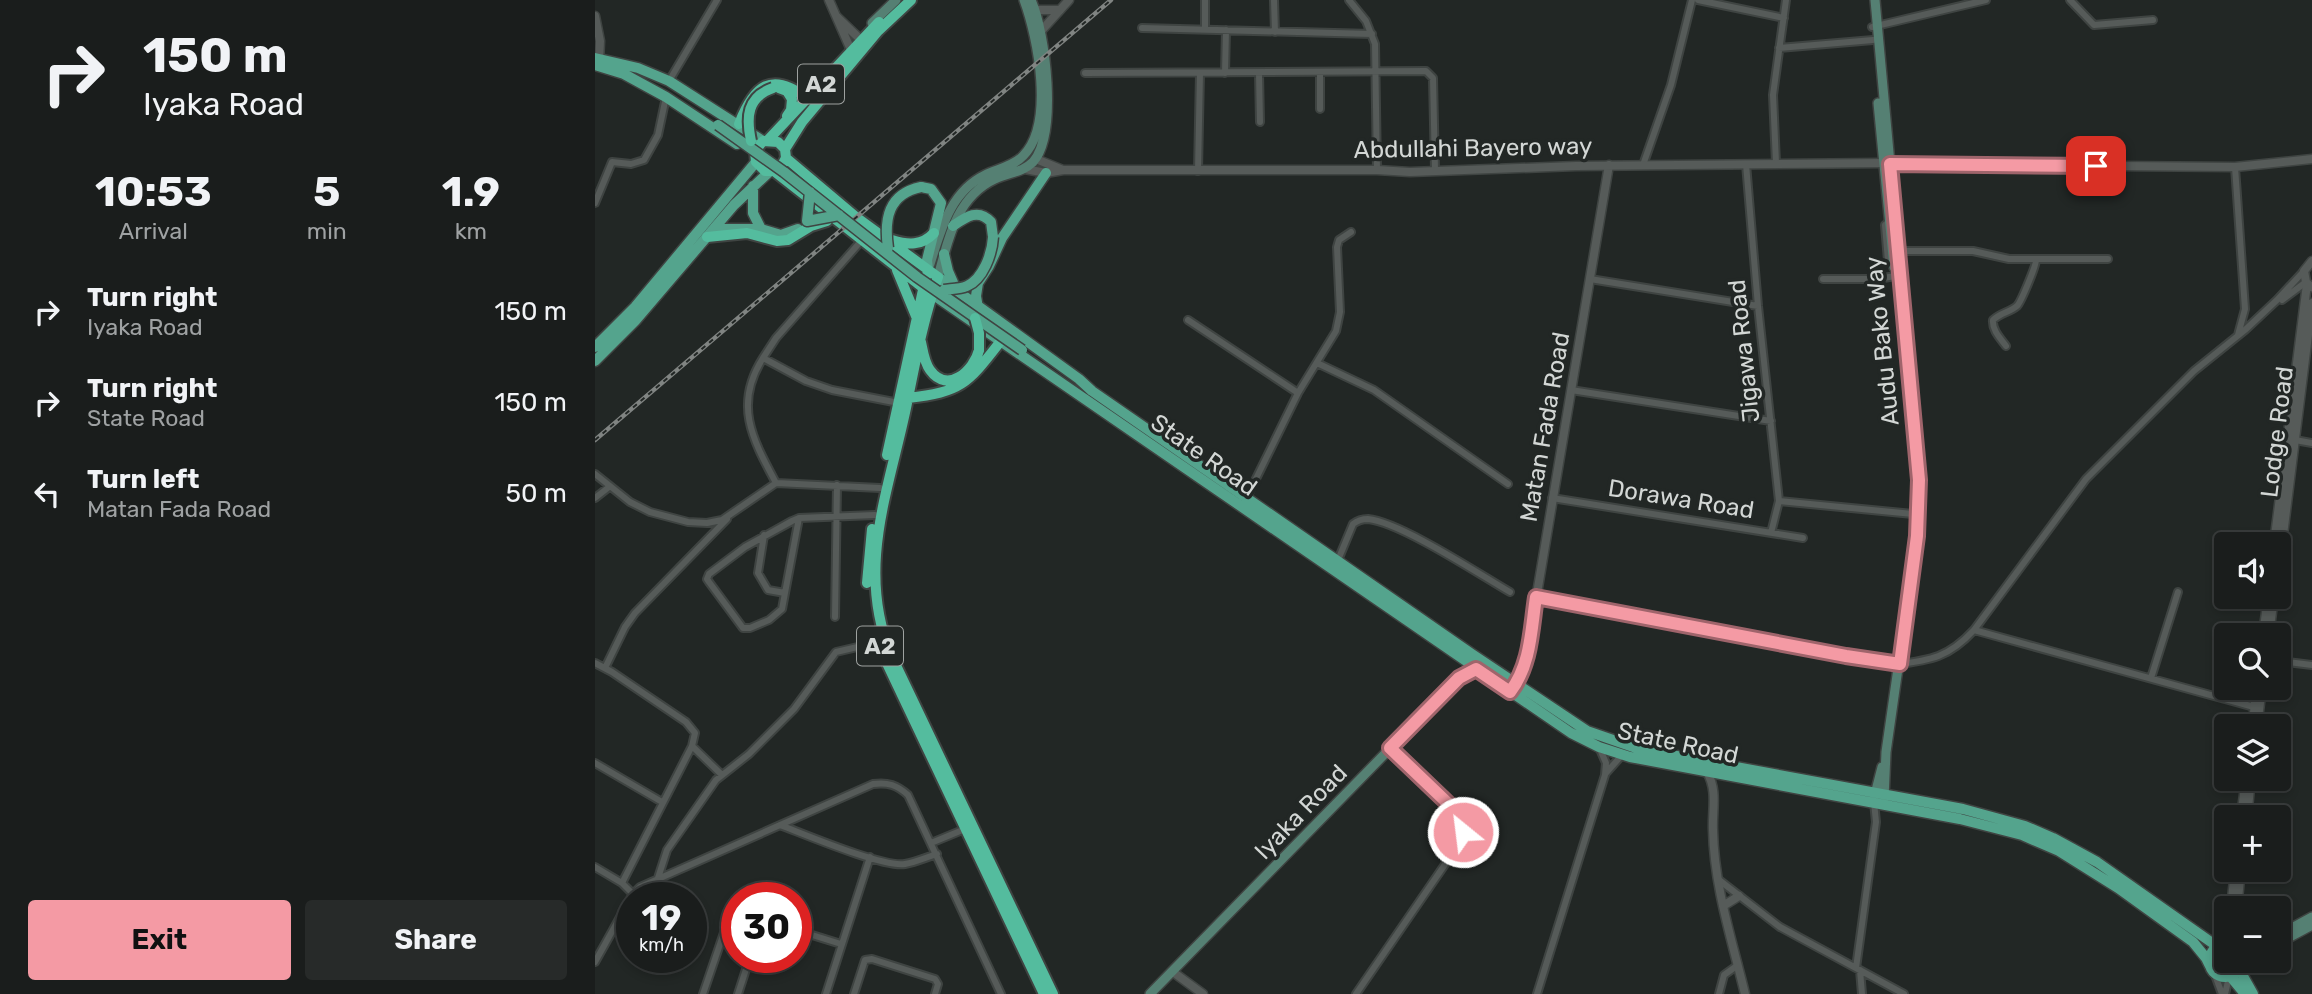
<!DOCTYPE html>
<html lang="en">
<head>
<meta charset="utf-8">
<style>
	:root { --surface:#1a1d1c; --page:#272a29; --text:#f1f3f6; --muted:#9fa2a3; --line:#383b3b; --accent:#f49aa4 }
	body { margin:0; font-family:Rubik,sans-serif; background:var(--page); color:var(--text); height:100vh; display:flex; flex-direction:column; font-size:26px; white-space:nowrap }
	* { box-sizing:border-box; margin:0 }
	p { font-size:23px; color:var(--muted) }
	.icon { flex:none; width:38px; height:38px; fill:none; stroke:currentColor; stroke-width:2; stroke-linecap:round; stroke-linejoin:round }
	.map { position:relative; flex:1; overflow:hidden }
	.drawer { display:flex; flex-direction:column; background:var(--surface); width:595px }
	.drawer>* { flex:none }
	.top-card { background:#1a1d1c; color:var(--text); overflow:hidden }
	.buttons { position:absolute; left:1619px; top:532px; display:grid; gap:14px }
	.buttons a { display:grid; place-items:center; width:77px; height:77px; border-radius:7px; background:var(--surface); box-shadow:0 4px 10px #0003,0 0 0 2px var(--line); font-size:35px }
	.speed { position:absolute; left:21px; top:882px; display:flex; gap:14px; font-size:35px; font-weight:700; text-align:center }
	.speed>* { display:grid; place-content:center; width:91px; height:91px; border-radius:50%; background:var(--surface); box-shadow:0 4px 10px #0003,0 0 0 2px var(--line); line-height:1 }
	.speed small { font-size:18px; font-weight:400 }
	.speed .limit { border:10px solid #d22; background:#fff; color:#111 }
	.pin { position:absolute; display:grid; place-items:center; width:60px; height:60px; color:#fff; margin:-30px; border-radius:14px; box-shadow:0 4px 10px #0006 }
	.me { position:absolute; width:77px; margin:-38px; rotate:331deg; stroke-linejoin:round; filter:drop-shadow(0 0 5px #0008) }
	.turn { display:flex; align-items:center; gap:24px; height:147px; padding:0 28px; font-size:32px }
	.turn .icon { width:91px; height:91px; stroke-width:2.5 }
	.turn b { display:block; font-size:49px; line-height:60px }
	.eta { display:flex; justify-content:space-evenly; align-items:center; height:119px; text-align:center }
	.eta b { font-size:42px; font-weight:700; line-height:49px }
	.action { display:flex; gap:14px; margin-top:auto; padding:14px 28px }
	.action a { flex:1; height:80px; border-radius:7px; background:var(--accent); color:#111; font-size:28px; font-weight:700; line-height:80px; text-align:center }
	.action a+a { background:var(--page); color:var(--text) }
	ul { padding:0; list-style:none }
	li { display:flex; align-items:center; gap:21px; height:91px; padding:0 28px }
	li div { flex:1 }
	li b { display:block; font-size:26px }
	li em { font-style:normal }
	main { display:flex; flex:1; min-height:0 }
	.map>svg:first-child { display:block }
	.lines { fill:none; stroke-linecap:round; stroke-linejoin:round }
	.minor-casing { stroke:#3f4442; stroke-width:10 }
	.tertiary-casing { stroke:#3f4442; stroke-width:11 }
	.secondary-casing { stroke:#3f4442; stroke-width:12 }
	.primary-casing { stroke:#3f4442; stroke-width:13 }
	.trunk-casing { stroke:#3f4442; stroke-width:14 }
	.minor { stroke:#565b59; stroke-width:6 }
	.tertiary { stroke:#565b59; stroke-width:8 }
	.secondary { stroke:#558073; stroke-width:9 }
	.primary { stroke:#54a48d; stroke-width:10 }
	.trunk { stroke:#54bc9e; stroke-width:10 }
	.rail-casing { stroke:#808482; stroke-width:4.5 }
	.rail { stroke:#222725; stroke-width:2; stroke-dasharray:5; stroke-linecap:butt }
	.primary-bridge-casing { stroke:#3f4442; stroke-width:13; stroke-linecap:butt }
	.trunk-bridge-casing { stroke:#3f4442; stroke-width:14; stroke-linecap:butt }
	.primary-bridge { stroke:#54a48d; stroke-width:10 }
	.trunk-bridge { stroke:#54bc9e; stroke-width:10 }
	.route-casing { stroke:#9f646b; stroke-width:18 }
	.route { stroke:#f49aa4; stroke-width:12 }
	.labels { text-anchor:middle; stroke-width:7; stroke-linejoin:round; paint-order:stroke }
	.shield { fill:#222725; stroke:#9ea2a0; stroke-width:2 }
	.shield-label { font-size:23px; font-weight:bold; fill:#d3d7d5 }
	.street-label { font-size:24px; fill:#d3d7d5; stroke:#222725 }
</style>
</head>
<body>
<main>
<section class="drawer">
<div class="top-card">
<div class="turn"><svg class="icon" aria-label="right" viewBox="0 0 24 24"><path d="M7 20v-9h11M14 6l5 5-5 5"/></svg><div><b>150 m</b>Iyaka Road</div></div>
</div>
<div class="eta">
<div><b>10:53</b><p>Arrival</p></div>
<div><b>5</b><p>min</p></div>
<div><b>1.9</b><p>km</p></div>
</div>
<ul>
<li><svg class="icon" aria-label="right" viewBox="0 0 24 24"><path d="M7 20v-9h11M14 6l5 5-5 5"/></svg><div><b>Turn right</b><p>Iyaka Road</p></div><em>150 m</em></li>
<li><svg class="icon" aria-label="right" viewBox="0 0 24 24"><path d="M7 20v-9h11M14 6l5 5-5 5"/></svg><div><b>Turn right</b><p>State Road</p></div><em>150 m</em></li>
<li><svg class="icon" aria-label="left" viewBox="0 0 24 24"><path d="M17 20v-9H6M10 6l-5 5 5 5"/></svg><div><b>Turn left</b><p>Matan Fada Road</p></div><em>50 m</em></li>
</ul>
<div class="action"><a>Exit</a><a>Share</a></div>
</section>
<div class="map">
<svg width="1717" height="994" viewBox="0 0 1717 994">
	<rect width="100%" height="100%" fill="#222725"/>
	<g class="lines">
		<g class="minor-casing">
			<path id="minor" d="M 610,0 L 610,29
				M 679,0 L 680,32
				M 754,0 L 771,21 L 780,44 L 782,170
				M 1103,0 L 1189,18
				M 1475,0 L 1499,25 L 1558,20
				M 1277,27 L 1391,0
				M 547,28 L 777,34
				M 1184,48 L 1278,40
				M 725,72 L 725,109
				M 490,73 L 831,71 L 838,78 L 840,170
				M 630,73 L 631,30
				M 664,73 L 665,122
				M 74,81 L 122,0
				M 1181,163 L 1178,95 L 1191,0
				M 1151,164 L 1163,306 L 1184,501 L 1176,533
				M 1048,165 L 1076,85 L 1097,0
				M 1640,167 L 1650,309 L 1643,335
				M 603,171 L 605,73
				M 0,203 L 17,162 L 36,164 L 49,160 L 63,135 L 71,97
				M 1294,222 L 1290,225 L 1293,261 L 1298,264
				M 1303,251 L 1378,251 L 1414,259 L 1513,259
				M 995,279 L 1163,306
				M 1228,279 L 1283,279 L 1300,276
				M 1687,300 L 1711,282
				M 593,320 L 703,393
				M 1411,346 C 1405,338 1397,330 1398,320 C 1405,313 1415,312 1422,306 C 1426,302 1442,264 1441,259
				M 168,358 L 181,338 L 267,240
				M 722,363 L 779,390 L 913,484
				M 976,390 L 1176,421
				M 1700,440 L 1717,443
				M 0,474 L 35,502 L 55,512 L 93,522 L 112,523 L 127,520 L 181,483 L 285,488
				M 181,483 C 158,440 138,405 168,358 L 211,381 L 237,390 L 304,403
				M 652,497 L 703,393 L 741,331 L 745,312 L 742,247 L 744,240 L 756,232
				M 0,498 L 14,487
				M 957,498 L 1208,538
				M 1184,501 L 1318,514
				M 204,518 L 187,609 L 174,620 L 155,628 L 148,628 L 114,582 L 112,579 L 114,574 L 150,547 L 197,521 L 204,518 L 280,515
				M 169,535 L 163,573 L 173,590 L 190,593
				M 743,560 L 758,524 C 763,520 767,519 773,519 C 805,522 884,574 915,592
				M 941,597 L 1299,665 C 1336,660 1353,658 1379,630 L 1491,479 L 1599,371 L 1650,330 L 1682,300 L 1709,271
				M 240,617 L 242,485
				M 1379,630 L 1659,707
				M 1684,661 L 1717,665
				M 0,663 L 17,672 L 91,722 L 100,733 L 97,746 L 27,883
				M 10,668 L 30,627 L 40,613 L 132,519
				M 1556,678 L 1583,592
				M 97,746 L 127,775
				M 0,763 L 67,802
				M 1011,773 L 1027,755
				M 185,825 C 209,834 289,868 310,864 C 321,862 332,857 342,854
				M 336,843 L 370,829
				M 0,867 L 27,883 L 38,894
				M 63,878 L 72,850 L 121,780 L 154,754 L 199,709 L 241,652 L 284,642
				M 1124,880 L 1185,927 L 1309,994
				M 201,930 L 246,944
				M 0,962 L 38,894 L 45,887 L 278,784 C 293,782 302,785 313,795 L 406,994
				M 1261,968 L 1281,822 L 1279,802
				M 1265,970 L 1267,994
				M 1620,975 L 1627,994
				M 108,994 L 135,915 L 142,910
				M 143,994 L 155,957
				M 231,994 L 275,857
				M 259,994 L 270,960 L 277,959 L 340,979 L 343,984 L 340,994
				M 761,994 L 864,844 C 868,832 870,825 863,813 L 795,748
				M 942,994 L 1010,775 L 1011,763 L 1004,747
				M 1124,994 L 1129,975 L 1143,965
				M 1630,994 L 1634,977"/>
		</g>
		<g class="tertiary-casing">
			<path id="tertiary" d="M 234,0 L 256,50
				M 440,10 L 465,10
				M 0,16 L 5,41 L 4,62
				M 242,17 L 266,40
				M 446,31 L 474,0
				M 441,159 L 468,170
				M 1295,164 L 1640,167 L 1717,159
				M 430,169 L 451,173 L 468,170 L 782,170 L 815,172 L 981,166 L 1288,163
				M 1716,287 L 1711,282 L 1709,271 L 1717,261
				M 1679,544 L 1712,284
				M 1684,567 L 1717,303
				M 1668,635 L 1673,597
				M 1674,635 L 1679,597
				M 919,687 L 928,672 L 932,653 L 1014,165
				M 1659,713 L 1661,688
				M 1662,726 L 1667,688
				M 1112,772 C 1123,791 1117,810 1118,830 C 1119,886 1137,940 1150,994
				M 1646,817 L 1651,779
				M 1652,817 L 1656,779
				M 1128,906 L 1144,896
				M 1636,908 L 1640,870
				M 1642,908 L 1646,870
				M 578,972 L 608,994"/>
		</g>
		<g class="secondary-casing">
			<path id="secondary" d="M 1280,0 L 1324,480 L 1322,536 L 1291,752 L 1289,799
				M 277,23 L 301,0
				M 1283,103 L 1299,267
				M 335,264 C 346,230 355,192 390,175 C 402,169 419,166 428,156 C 460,124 443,38 429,0
				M 343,277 C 353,240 361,197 400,179 C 414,172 427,173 438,162 C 463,134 451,33 436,0
				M 1279,798 L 1287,767
				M 1684,935 L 1717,917
				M 1684,943 L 1717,925
				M 555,994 L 864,678 L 881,669 L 885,664"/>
		</g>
		<g class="primary-casing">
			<path id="primary" d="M 0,58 L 43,68 L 74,81 L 168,141
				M 0,65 L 29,74 L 71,97 L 142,144
				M 158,186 L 158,213 L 166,229
				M 326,187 L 336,189 L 346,203 L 332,260 L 333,270
				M 358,226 C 371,217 383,208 396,222 L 398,237
				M 119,229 L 166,229 L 186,235 L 203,229
				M 349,254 L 353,271 L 360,287
				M 343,277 L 484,379 L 497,391 L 877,654 L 992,731 L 1044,749 L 1368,809 L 1430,826 L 1458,838 L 1502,862 L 1623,947
				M 337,294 L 976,733 L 1004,747 L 1035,757 L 1365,819 L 1427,835 L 1464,851 L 1523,888 L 1598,942 L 1611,958 L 1615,966
				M 383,308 L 381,296 L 383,283 L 394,266 L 407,238 L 451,173
				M 0,347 L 40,307 L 161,162
				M 0,361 L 40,321 L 139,205 L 174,172
				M 1631,945 L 1619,949 C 1601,974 1641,991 1646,961
				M 1644,969 L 1658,994
				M 1635,976 L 1650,994"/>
		</g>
		<g class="trunk-casing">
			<path id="trunk" d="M 184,88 L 192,91 L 197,99 L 196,110 L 192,116
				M 144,124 C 159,86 176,70 213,99
				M 173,140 L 284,22
				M 190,149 L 183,142 L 168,141 L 160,151 L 161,162 L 170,171 L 179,171 L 185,169 L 191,158 L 190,149 L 207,122 L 283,31 L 316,0
				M 191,158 L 261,217 L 343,277 C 328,319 320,364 311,408 C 293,493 261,569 296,655 L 458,994
				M 179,171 L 331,290
				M 112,237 L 152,233 L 182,241 L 193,240 L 216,226 L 232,221
				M 297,240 C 313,245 327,246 339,233
				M 302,270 L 321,316
				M 326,342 C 328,351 329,362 335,370 C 353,395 379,370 384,350
				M 313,398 C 367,392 373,383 405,342
				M 292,455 L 331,276
				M 272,583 L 277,529
				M 290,659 L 449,994"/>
		</g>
		<use href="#minor" class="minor"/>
		<use href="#tertiary" class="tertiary"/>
		<use href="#secondary" class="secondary"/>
		<use href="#primary" class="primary"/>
		<use href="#trunk" class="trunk"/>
		<g class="rail-casing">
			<path id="rail" d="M 0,440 L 516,0"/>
		</g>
		<use href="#rail" class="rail"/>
		<g class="primary-bridge-casing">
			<path id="primary-bridge" d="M 123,125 L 189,172 L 322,277 L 427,350
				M 215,192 L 212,221 L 244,215
				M 293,248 C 289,219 293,194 326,187
				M 349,290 C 356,289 365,289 372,286 C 388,279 397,254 398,237"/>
		</g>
		<g class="trunk-bridge-casing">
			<path id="trunk-bridge" d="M 156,141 C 151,117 152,97 178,88
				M 380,318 L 384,333 L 384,350"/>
		</g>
		<use href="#primary-bridge" class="primary-bridge"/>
		<use href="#trunk-bridge" class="trunk-bridge"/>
	</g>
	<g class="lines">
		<g class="route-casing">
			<path id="route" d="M 868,832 L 868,821 L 863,813 L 795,748 L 864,678 L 881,669 L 915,692 C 936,665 936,630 941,597 L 1251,656 L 1305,664 L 1322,536 L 1324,480 L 1295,164 L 1501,166"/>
		</g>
		<use href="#route" class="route"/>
	</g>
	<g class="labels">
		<g class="shield">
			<rect x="203" y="64.5" width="46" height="39" rx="5"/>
			<rect x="262" y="626.5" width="46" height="39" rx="5"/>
		</g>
		<g class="shield-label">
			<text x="226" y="92">A2</text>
			<text x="285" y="654">A2</text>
		</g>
		<g class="street-label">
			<text transform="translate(878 148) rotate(-1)" y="8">Abdullahi Bayero way</text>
			<text transform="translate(1287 341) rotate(-96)" y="8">Audu Bako Way</text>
			<text transform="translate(1149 351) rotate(-96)" y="8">Jigawa Road</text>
			<text transform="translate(950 427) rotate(-80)" y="8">Matan Fada Road</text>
			<text transform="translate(1682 432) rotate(-83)" y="8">Lodge Road</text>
			<text transform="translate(609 455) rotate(35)" y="8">State Road</text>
			<text transform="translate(1086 499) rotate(9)" y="8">Dorawa Road</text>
			<text transform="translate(1083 743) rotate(12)" y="8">State Road</text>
			<text transform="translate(706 812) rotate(-46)" y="8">Iyaka Road</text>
		</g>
	</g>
</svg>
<div class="buttons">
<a><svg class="icon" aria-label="sound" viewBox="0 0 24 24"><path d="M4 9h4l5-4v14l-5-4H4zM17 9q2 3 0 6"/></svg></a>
<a><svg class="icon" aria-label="search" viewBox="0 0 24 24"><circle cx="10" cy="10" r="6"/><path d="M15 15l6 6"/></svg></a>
<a><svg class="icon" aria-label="layers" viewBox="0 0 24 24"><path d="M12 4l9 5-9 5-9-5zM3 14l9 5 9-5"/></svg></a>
<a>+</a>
<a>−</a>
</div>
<div class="speed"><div>19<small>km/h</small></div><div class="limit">30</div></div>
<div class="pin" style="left:1501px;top:166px;background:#d93025"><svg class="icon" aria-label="arrive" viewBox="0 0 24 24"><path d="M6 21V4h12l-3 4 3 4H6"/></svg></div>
<svg class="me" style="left:868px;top:832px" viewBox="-20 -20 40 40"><circle r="17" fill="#f49aa4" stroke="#fff" stroke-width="3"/><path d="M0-11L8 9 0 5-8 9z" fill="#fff"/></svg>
</div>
</main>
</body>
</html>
